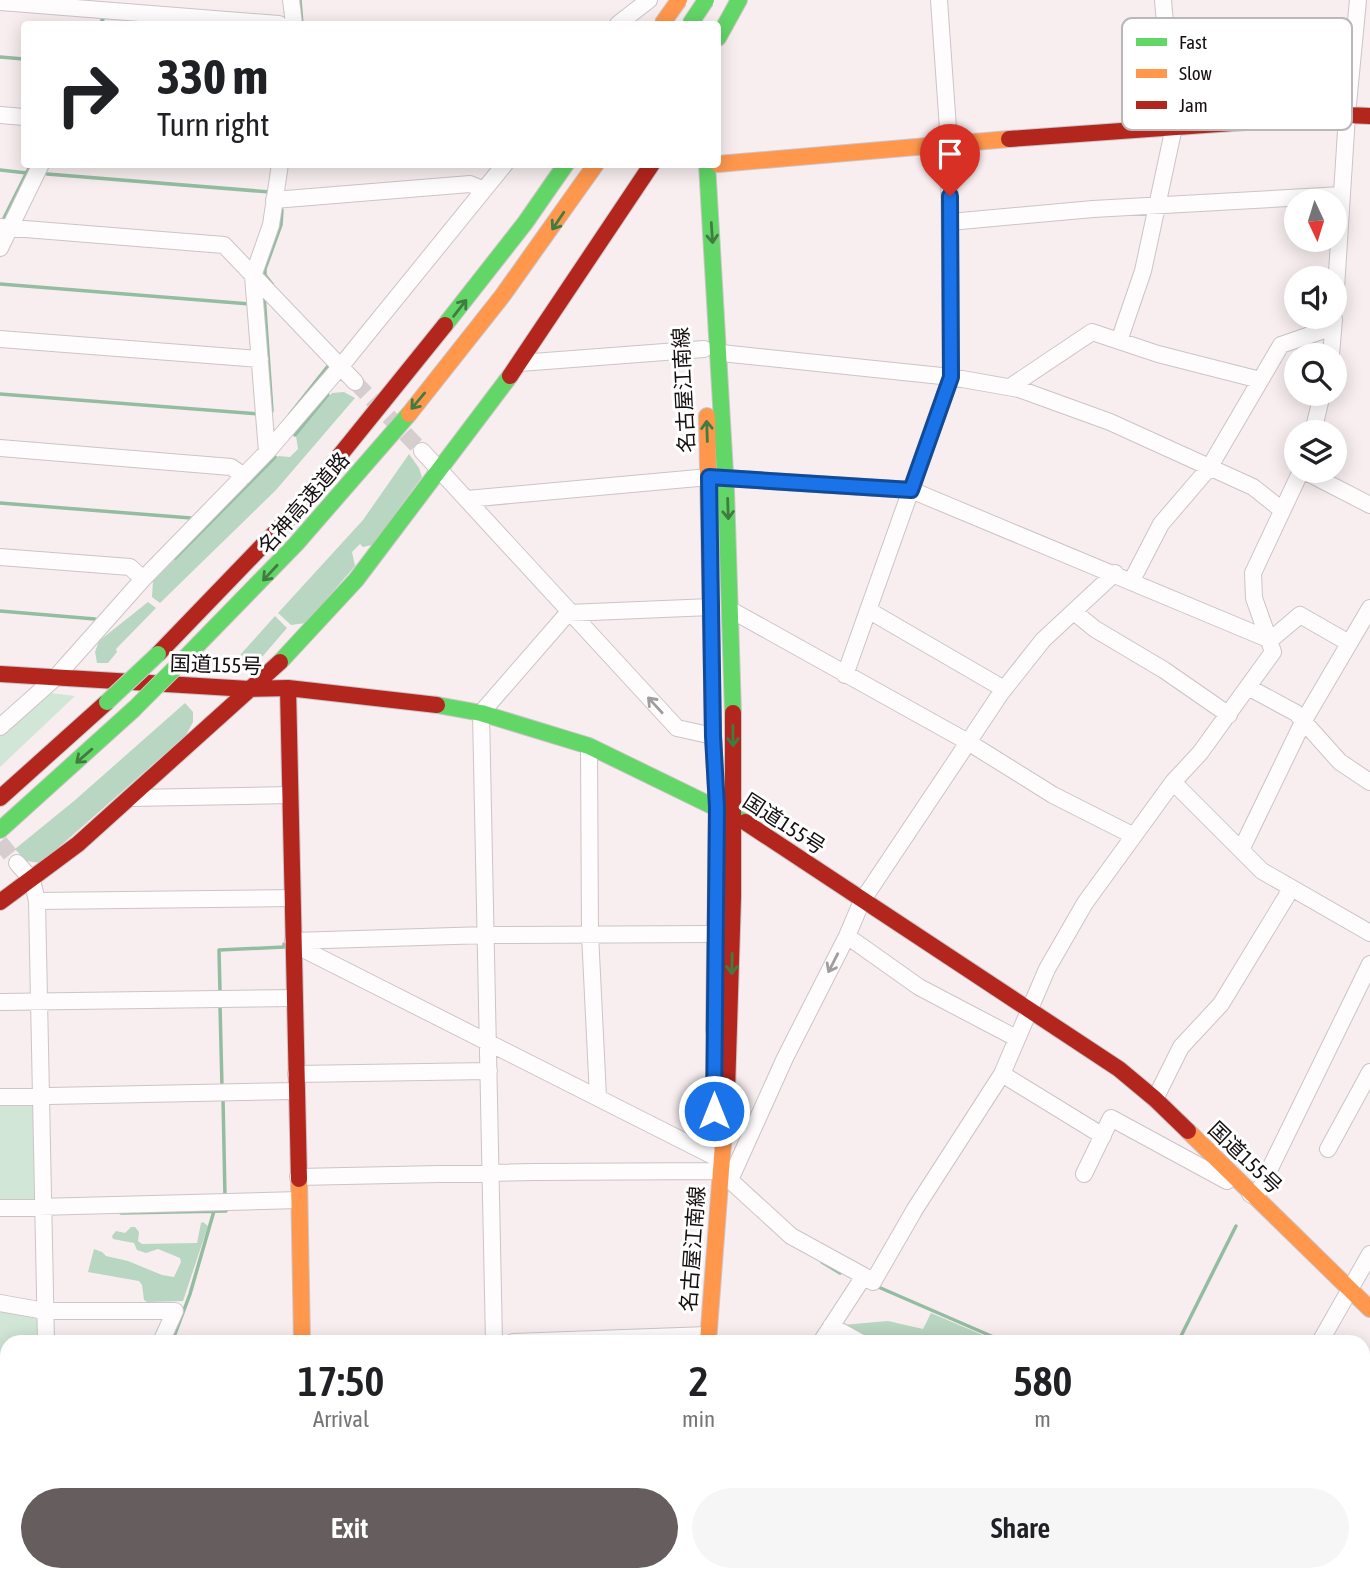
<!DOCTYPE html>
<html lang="en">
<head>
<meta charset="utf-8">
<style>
	:root { --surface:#fff; --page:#f6f6f6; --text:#202124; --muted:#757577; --accent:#655d5e }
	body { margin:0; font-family:"Asap Condensed","Noto Sans JP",sans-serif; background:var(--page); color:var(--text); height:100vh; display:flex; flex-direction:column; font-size:26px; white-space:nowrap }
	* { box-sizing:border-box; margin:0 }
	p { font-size:23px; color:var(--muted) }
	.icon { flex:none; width:38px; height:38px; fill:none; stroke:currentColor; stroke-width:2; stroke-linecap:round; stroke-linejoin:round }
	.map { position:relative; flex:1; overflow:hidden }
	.panel { position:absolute; left:0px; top:1335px; width:1370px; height:247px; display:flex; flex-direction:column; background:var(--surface); border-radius:21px 21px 0 0; box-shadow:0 4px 18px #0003 }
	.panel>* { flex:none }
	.guide { position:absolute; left:21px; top:21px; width:700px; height:147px; border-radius:7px; box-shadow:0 4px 18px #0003; background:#fff; color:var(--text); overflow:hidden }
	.needle { width:46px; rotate:176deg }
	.controls { position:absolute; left:1284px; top:189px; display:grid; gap:14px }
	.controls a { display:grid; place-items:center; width:63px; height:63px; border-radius:50%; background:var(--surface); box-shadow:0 4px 18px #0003; font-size:35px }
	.pin { position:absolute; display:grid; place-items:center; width:60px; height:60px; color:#fff; margin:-72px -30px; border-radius:50% 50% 50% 0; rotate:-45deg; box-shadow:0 0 7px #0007 }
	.pin .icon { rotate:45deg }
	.me { position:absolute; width:77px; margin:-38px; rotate:0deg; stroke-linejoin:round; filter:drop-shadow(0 0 5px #0008) }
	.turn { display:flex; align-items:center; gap:24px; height:147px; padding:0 21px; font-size:32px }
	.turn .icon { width:91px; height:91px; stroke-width:2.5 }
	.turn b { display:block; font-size:49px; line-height:60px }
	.eta { display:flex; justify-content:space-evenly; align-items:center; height:119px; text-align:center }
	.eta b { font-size:42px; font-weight:600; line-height:49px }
	.button { display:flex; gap:14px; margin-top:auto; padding:14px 21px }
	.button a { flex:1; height:80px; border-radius:42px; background:var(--accent); color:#fff; font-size:28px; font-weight:600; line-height:80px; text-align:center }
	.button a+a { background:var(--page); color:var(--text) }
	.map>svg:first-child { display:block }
	.green { fill:#d1e6d6 }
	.forest { fill:#b8d6c1 }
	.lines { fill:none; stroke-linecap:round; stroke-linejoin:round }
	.stream { stroke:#94bca1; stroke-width:3.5 }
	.river { stroke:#94bca1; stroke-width:23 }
	.street-tunnel { stroke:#d6cdce; stroke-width:16; stroke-dasharray:16 8; stroke-linecap:butt }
	.street-casing { stroke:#ccc4c6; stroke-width:18 }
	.fast-casing { stroke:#ccc4c6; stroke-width:18 }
	.slow-casing { stroke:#ccc4c6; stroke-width:18 }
	.jam-casing { stroke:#ccc4c6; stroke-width:18 }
	.street { stroke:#fefcfd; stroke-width:16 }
	.fast { stroke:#63d668; stroke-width:16 }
	.slow { stroke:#ff974d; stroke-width:16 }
	.jam { stroke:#b3261e; stroke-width:16 }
	.fast-bridge-casing { stroke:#d3cdce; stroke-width:18; stroke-linecap:butt }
	.slow-bridge-casing { stroke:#d3cdce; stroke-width:18; stroke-linecap:butt }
	.fast-bridge { stroke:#63d668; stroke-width:16 }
	.slow-bridge { stroke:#ff974d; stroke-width:16 }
	.oneway { stroke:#407c40 }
	.oneway2 { stroke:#a19d9e }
	.route-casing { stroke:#114b97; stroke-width:18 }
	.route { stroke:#1a73e8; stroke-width:12 }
	.labels { text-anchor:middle; stroke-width:6; stroke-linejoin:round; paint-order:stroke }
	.street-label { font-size:21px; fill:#160f10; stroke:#fff }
	.key { fill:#fff; stroke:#b9b7b7; stroke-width:2 }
	.key-label { font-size:19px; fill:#160f10 }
</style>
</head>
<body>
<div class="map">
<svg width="1370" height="1581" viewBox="0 0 1370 1581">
	<rect width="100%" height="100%" fill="#f8eef0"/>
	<path class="green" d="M 50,693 L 75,696 L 0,767 L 0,736 L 46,694 Z
		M 31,1103 L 34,1106 L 36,1198 L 29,1203 L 0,1203 L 0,1104 Z
		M 0,1309 L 34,1315 L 37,1319 L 38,1342 L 7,1342 L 7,1389 L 0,1388 Z"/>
	<path class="forest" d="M 344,392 L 355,398 L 276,490 L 160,603 L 152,597 L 153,581 L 278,456 L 290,457 L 298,449 L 296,436 L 332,393 Z
		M 409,454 L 419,468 L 422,477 L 372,545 L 363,547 L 360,544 L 352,552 L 355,566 L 306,623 L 291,625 L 278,613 L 363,520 Z
		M 148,602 L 156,608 L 116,649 L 117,652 L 108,663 L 97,663 L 95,652 L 99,641 Z
		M 275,616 L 287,628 L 249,672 L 222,670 L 233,663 Z
		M 185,703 L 193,712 L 193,722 L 186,735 L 41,863 L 26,861 L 15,849 L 74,801 Z
		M 203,1222 L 208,1226 L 183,1301 L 147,1302 L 144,1300 L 142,1285 L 139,1281 L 88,1272 L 94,1249 L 102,1252 L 106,1256 L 128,1261 L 162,1275 L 174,1277 L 181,1262 L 180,1258 L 158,1249 L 146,1253 L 137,1250 L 134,1243 L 113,1239 L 112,1236 L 116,1231 L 125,1233 L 131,1227 L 135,1227 L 139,1232 L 138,1241 L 142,1244 L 197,1243 L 201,1223 Z
		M 931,1313 L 999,1342 L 860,1342 L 831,1326 L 888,1321 L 923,1329 Z"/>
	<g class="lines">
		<path class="stream" d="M 300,0 L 302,24
			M 100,24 L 103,19
			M 0,57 L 24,59
			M 0,170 L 27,173
			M 47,174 L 270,192
			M 4,218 L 31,164
			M 0,284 L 250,304
			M 272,284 L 265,275 L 265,269 L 281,225 L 282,210
			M 264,294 L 272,411
			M 0,394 L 258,414
			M 290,414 L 328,366
			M 295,435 L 328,395
			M 0,503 L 191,518
			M 175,558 L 275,457
			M 0,611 L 95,619
			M 220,992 L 219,950 L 284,947 L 284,944
			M 220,1005 L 222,1087
			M 223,1098 L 225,1197
			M 121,1213 L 226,1211 L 225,1209
			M 822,1262 L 840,1273
			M 876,1286 L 1005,1342
			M 172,1342 L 190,1294 L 214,1211
			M 1178,1342 L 1236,1226
			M 0,1483 L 7,1483"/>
		<path class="river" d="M 1363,1539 L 1370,1531
			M 1327,1581 L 1332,1575"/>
		<path class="street-tunnel" d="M 355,382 L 422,451
			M 0,842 L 17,863"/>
		<g class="street-casing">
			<path id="street" d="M 291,0 L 294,24
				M 0,2 L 279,24
				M 618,24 L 649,0
				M 0,115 L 24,117
				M 274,200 L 470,184 L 484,190
				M 950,222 L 1093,209 L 1342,195
				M 0,227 L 224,245 L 355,382
				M 0,248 L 41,164
				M 1335,304 L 1347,115 L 1358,0
				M 0,339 L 260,359
				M 1119,341 L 1143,271 L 1174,127 L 1163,0
				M 721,353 L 951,377 L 1019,389 L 1110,422 L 1253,487 L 1282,510
				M 1331,355 L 1334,319
				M 520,363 L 704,349
				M 1010,387 L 1092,332 L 1158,354 L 1260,380
				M 1313,432 L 1322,394
				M 0,448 L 231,467 L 244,476
				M 422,451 L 677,728 L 713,736
				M 267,452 L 253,276 L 271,225 L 280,164
				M 1304,471 L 1370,505
				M 467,499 L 709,477 L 911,490 L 1268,639
				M 0,557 L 130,567 L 143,579
				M 1132,580 L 1161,524 L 1209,468 L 1281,345 L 1333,327
				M 731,610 L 968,742 L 1053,795 L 1134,836
				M 868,610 L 1004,689
				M 1074,612 L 1095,629 L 1164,670 L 1229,715
				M 1269,641 L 1300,615 L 1349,643
				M 845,675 L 951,377 L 949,143 L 939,0
				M 1248,687 L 1296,713 L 1340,762 L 1370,782
				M 0,727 L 55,678 L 143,579 L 267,452 L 341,366 L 505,164
				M 589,746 L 590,934 L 598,1097
				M 1173,782 L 1262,871 L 1370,933
				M 131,798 L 290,795
				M 1241,850 L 1303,722 L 1370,608
				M 17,863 L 32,880 L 37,901 L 46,1342
				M 37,901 L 292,898
				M 847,936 L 919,987 L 1016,1038
				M 293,941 L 307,951 L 721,1160
				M 293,941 L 486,935 L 714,934
				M 0,1002 L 294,998
				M 296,1074 L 489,1071
				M 1002,1074 L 1103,1136
				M 0,1097 L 296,1091
				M 1155,1099 L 1181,1047 L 1221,1004 L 1291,889
				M 1328,1149 L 1370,1072
				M 1084,1174 L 1111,1118 L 1227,1181
				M 298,1177 L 535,1172 L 720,1171 L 791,1236 L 864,1276
				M 730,1180 L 785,1058 L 847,936 L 862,901 L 1001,693 L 1043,640 L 1115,573
				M 1250,1194 L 1256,1197 L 1370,964
				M 0,1208 L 299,1200
				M 0,1303 L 45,1311 L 175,1311 L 161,1342
				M 831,1326 L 860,1342
				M 494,1342 L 481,713 L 568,613 L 711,607
				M 513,1342 L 708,1335
				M 821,1342 L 864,1276 L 873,1282 L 915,1209 L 1002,1074 L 1047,969 L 1085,903 L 1173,782 L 1200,753 L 1273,652 L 1254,598 L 1253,573 L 1301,471
				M 1320,1342 L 1370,1254
				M 0,1391 L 7,1393
				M 1363,1560 L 1370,1553
				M 100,1575 L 102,1581
				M 500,1575 L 500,1581
				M 819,1575 L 819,1581
				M 1283,1575 L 1287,1581
				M 1022,1581 L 1022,1575
				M 1183,1581 L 1188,1575
				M 1344,1581 L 1350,1575"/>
		</g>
		<g class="fast-casing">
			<path id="fast" d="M 718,38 L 739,0
				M 707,164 L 726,490 L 733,713
				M 445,325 L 525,223 L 566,164
				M 184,659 L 296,544 L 409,414
				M 280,662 L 356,580 L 510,376
				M 437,705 L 481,713 L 589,746 L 745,822
				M 0,830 L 134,709"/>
		</g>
		<g class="slow-casing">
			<path id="slow" d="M 718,164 L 1009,139
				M 409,414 L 503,295 L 596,164
				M 707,416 L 713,736 L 717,807 L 714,1030
				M 1188,1131 L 1370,1309
				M 299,1179 L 302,1342
				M 708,1342 L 727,1091
				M 0,1540 L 7,1539
				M 688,1581 L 689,1575"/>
		</g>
		<g class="jam-casing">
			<path id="jam" d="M 1009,139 L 1347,115 L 1370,116
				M 510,376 L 652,164
				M 158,654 L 290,517 L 445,325
				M 0,674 L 249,689 L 288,688 L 437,705
				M 288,688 L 299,1179
				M 0,798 L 107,702
				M 745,822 L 1119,1069 L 1155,1099 L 1188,1131
				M 0,902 L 78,844 L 280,662
				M 727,1091 L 733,897 L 733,713
				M 1363,1502 L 1370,1502
				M 305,1575 L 305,1581"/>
		</g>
		<use href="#street" class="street"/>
		<use href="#fast" class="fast"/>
		<use href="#slow" class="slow"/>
		<use href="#jam" class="jam"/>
		<g class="fast-bridge-casing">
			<path id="fast-bridge" d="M 690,24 L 706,0
				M 107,702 L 158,654
				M 134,709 L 184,659"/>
		</g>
		<g class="slow-bridge-casing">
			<path id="slow-bridge" d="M 662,24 L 679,0"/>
		</g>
		<use href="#fast-bridge" class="fast-bridge"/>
		<use href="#slow-bridge" class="slow-bridge"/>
	</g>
	<defs><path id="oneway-shaft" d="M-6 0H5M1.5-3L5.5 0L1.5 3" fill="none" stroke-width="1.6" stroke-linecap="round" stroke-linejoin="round" transform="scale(1.75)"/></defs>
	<g class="oneway">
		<use href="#oneway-shaft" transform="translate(558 221) rotate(124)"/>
		<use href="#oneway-shaft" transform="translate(712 233) rotate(86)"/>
		<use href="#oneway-shaft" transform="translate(460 308) rotate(-52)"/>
		<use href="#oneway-shaft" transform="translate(418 401) rotate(130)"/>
		<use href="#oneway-shaft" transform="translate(707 431) rotate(-92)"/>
		<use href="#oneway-shaft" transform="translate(728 509) rotate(88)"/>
		<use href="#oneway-shaft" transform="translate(270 573) rotate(133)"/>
		<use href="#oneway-shaft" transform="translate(733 736) rotate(89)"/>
		<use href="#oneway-shaft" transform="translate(84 756) rotate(139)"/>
		<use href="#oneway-shaft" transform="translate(732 964) rotate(91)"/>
	</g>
	<g class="oneway2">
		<use href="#oneway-shaft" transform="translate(655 705) rotate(-133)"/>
		<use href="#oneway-shaft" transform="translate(833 963) rotate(117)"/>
	</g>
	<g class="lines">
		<g class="route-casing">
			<path id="route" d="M 714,1111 L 717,807 L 713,736 L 709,477 L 911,490 L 951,377 L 950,196"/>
		</g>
		<use href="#route" class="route"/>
	</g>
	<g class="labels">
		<g class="street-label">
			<text transform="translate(684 390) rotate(-93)" y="7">名古屋江南線</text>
			<text transform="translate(304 503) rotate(-49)" y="7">名神高速道路</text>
			<text transform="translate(216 665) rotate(2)" y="7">国道155号</text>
			<text transform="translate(784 824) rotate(33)" y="7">国道155号</text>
			<text transform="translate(1245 1158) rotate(44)" y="7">国道155号</text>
			<text transform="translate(693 1249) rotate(-86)" y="7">名古屋江南線</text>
		</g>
	</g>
	<rect x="1122" y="18" width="230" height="112" rx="10" class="key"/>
	<rect x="1136" y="38" width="31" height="8" fill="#63d668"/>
	<rect x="1136" y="69" width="31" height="9" fill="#ff974d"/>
	<rect x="1136" y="101" width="31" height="8" fill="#b3261e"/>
	<g class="key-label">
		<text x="1179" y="49">Fast</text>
		<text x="1179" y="80">Slow</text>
		<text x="1179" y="112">Jam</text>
	</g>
</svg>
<div class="controls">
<a><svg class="needle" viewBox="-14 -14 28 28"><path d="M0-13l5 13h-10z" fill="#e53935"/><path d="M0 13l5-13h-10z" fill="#757577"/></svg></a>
<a><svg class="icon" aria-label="sound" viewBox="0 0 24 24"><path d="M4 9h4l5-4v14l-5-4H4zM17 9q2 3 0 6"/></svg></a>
<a><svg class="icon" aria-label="search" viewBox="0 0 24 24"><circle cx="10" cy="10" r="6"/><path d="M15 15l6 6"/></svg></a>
<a><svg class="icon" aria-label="layers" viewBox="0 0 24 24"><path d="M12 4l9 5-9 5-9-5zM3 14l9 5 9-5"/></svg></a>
</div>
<div class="pin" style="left:950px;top:196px;background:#d93025"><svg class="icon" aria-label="arrive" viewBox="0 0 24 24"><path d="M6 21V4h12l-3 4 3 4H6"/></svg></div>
<svg class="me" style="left:714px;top:1111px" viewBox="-20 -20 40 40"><circle r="17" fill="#1a73e8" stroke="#fff" stroke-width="3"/><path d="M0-11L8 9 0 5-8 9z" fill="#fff"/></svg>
<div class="guide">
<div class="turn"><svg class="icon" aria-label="right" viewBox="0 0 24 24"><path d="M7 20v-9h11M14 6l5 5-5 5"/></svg><div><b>330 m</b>Turn right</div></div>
</div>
<section class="panel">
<div class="eta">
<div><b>17:50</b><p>Arrival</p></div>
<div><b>2</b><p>min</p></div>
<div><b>580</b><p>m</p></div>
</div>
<div class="button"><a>Exit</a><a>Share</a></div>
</section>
</div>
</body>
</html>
